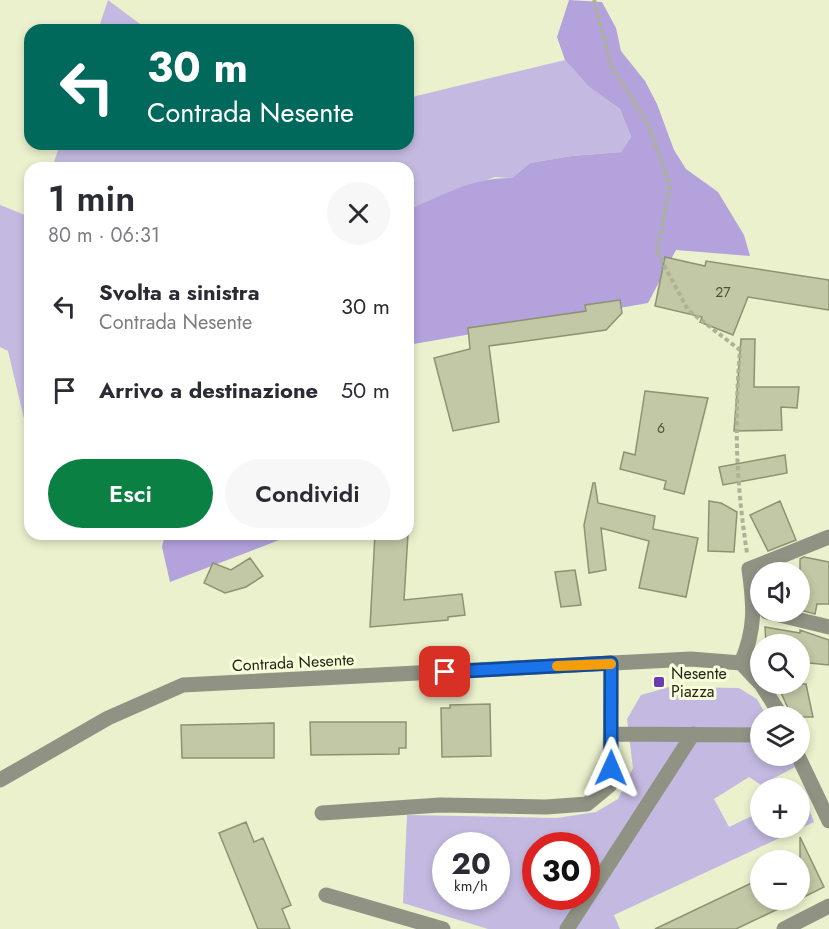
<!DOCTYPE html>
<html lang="it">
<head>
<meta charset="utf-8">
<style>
	:root { --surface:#fff; --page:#f7f7f7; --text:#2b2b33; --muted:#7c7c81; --accent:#0b8043 }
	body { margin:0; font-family:Jost,sans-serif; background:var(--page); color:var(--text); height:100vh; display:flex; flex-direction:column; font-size:22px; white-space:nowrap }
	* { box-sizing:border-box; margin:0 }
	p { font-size:20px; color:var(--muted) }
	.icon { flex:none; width:33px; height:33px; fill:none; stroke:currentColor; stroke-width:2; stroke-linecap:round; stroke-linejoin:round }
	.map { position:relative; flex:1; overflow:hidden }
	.drawer { position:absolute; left:24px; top:162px; width:390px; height:378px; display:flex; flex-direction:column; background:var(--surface); border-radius:18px; box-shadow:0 3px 9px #0003 }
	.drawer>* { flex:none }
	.hud { position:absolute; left:24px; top:24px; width:390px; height:126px; border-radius:18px; box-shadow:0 3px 9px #0003; background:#00695c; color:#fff; overflow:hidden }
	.tools { position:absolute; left:750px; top:562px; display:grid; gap:12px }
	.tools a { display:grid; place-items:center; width:60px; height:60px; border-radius:50%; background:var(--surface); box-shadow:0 3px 9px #0003; font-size:30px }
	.speed { position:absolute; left:432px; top:832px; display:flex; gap:12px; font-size:30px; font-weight:700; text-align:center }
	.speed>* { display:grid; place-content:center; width:78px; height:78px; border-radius:50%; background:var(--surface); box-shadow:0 3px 9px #0003; line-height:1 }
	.speed small { font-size:15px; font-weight:400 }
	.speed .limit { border:9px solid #d22; background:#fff; color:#111 }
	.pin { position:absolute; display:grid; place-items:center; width:51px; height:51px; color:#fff; margin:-26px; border-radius:12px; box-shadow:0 3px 9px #0006 }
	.me { position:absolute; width:66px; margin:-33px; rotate:1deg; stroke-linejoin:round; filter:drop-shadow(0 0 4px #0008) }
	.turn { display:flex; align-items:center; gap:21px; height:126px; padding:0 24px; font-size:27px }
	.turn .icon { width:78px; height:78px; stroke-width:2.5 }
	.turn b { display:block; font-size:42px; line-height:51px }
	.round { display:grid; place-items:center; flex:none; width:63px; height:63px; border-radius:32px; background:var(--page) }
	.overview { display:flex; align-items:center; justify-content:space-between; height:102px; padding:0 24px }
	h1 { font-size:36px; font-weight:600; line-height:45px }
	.cta { display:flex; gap:12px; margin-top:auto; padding:12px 24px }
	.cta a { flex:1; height:69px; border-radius:36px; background:var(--accent); color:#fff; font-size:24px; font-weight:600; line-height:69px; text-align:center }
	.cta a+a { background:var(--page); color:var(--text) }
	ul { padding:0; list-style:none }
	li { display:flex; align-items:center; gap:18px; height:84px; padding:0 24px }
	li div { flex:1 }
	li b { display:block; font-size:22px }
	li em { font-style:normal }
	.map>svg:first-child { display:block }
	.green { fill:#c4b9e0; fill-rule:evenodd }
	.forest { fill:#b3a2dc }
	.building { fill:#c2c8a5; stroke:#8d9272; stroke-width:1.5 }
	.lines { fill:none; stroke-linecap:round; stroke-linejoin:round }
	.path { stroke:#adb295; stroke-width:4; stroke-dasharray:4.5 3; stroke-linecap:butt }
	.minor { stroke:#909384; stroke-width:15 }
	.route-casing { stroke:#114b97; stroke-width:15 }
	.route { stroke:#1a73e8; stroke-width:10 }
	.slow { stroke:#f59e0b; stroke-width:10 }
	.poi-dot { fill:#6b3bb2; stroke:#f8feda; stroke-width:2 }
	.labels { text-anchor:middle; stroke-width:6; stroke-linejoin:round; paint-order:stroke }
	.number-label { font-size:14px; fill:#4b4e3b }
	.street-label { font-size:16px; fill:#232518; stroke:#f8feda }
	.poi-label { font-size:16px; fill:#232518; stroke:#f8feda; text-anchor:start }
</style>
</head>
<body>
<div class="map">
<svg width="829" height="929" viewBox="0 0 829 929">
	<rect width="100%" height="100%" fill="#ebf1cd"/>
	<path class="green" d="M 108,0 L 148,30 L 98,30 Z
		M 565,60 L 589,87 L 620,109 L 631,137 L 621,152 L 572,156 L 530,163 L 512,178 L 495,177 L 408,210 L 408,168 L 52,168 L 60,144 L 408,144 L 408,98 Z
		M 0,205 L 30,217 L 30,444 L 8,351 L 0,347 Z
		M 669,687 L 739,688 L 757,699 L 767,717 L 760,717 L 760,756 L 789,756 L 795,767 L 761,785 L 749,777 L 714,799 L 729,827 L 760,812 L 760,828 L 800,828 L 802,791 L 814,822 L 614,915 L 620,929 L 488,929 L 403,903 L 407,815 L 557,818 L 596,812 L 618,799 L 633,768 L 627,719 L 641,695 ZM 446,846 L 496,846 L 496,897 L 446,897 ZM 536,846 L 586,846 L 586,897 L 536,897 Z"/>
	<path class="forest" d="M 569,0 L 602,2 L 616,28 L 621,51 L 645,81 L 657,104 L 674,150 L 686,169 L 718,192 L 744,235 L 750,256 L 676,250 L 648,303 L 408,345 L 408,210 C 443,195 474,177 512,178 L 530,163 L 572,156 L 621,152 L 631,137 L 620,109 L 589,87 L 565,60 L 557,37 Z
		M 165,534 L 295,534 L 170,582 L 162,547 Z"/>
	<path class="building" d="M 665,257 L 705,266 L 706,261 L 829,280 L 829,310 L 748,297 L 733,335 L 700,322 L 702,317 L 655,306 Z
		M 620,300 L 622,313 L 606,330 L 489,346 L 499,422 L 453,431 L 434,358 L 470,349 L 468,328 L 586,311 L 585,305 Z
		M 741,339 L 755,339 L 754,387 L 799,387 L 797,408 L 781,407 L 782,430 L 734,431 Z
		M 645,391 L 708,398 L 684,494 L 664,489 L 666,481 L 620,469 L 624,452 L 635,455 Z
		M 785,455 L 787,473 L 723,485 L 719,467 Z
		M 593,483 L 595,483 L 598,503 L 655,516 L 653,529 L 698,538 L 686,597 L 639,588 L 649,541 L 601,528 L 606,570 L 589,573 L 584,525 Z
		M 709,501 L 721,503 L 737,512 L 734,552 L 708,551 Z
		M 780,501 L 796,540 L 768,551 L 750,515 Z
		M 375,534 L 408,534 L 404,600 L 462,594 L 465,615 L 448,617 L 448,620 L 370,627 Z
		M 804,557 L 829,562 L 829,604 L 817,604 L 815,614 L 800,610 L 800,559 Z
		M 250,558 L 263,576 L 246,587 L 225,593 L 204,583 L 213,563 L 231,570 Z
		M 575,570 L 581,605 L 561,607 L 555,572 Z
		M 765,627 L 800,633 L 800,630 L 829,640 L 829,665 L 800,662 L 800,645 L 766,645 Z
		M 777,684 L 806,684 L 813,717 L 792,717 Z
		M 490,704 L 491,756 L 442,757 L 441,708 L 450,708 L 450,705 Z
		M 310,722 L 406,722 L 406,748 L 399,748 L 399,754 L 311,755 Z
		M 274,723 L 274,758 L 182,758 L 181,725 Z
		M 246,822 L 254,842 L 263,838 L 291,905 L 282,909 L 290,929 L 258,929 L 219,833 Z
		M 800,837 L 824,887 L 800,899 Z
		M 760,879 L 760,900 L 797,900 L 736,929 L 655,929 Z"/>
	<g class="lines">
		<path class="path" d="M 594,0 L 611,66 L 647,122 L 670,185 L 657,252 L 688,310 L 740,350 C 734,422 736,482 747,553"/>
		<path class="minor" d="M 767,612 L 829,627
			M 741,663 C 756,629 754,605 749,569 L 829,537
			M 761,684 L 782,717
			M 612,734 L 760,735
			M 798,756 L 829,821
			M 0,780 L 108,718 L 183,685 L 691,659 L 741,663 L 760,683
			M 322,813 L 440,805 L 546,807 L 587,804 L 610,785 L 611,663
			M 326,895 L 443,929
			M 567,929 L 693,734
			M 784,929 L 829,906"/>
	</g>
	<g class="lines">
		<g class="route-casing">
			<path id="route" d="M 445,672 L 611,663 L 611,768"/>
		</g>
		<use href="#route" class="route"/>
		<path class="slow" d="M 557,666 L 611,664"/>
	</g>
	<rect class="poi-dot" x="653" y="676" width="12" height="12" rx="3"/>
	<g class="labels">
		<g class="number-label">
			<text x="723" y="297">27</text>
			<text x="661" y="433">6</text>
		</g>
		<g class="street-label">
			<text transform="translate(293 662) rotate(-3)" y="6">Contrada Nesente</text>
		</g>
		<g class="poi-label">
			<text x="671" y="679">Nesente<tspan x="671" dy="18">Piazza</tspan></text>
		</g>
	</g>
</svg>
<div class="tools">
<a><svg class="icon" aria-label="sound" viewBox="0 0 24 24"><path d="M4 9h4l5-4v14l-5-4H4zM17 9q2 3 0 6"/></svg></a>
<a><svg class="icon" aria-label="search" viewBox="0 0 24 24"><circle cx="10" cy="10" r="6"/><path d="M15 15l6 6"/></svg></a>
<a><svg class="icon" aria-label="layers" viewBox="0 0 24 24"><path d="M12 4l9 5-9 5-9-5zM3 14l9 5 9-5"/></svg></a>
<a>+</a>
<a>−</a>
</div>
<div class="speed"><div>20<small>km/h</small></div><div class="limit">30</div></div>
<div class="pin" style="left:445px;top:672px;background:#d93025"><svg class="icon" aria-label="arrive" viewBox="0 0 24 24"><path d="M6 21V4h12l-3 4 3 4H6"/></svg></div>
<svg class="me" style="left:611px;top:768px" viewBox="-20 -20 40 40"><path d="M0-17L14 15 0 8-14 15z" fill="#1a73e8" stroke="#fff" stroke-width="4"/></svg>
<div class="hud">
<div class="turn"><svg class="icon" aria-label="left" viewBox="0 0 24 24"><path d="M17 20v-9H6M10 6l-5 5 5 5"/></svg><div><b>30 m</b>Contrada Nesente</div></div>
</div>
<section class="drawer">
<div class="overview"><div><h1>1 min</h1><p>80 m · 06:31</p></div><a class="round"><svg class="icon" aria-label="close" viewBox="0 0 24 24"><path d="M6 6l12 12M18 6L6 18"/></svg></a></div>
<ul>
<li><svg class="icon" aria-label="left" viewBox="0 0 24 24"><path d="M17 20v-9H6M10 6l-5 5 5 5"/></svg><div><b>Svolta a sinistra</b><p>Contrada Nesente</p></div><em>30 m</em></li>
<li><svg class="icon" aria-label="arrive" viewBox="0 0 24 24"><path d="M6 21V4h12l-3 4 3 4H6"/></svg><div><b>Arrivo a destinazione</b></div><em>50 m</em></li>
</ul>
<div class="cta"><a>Esci</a><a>Condividi</a></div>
</section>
</div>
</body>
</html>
